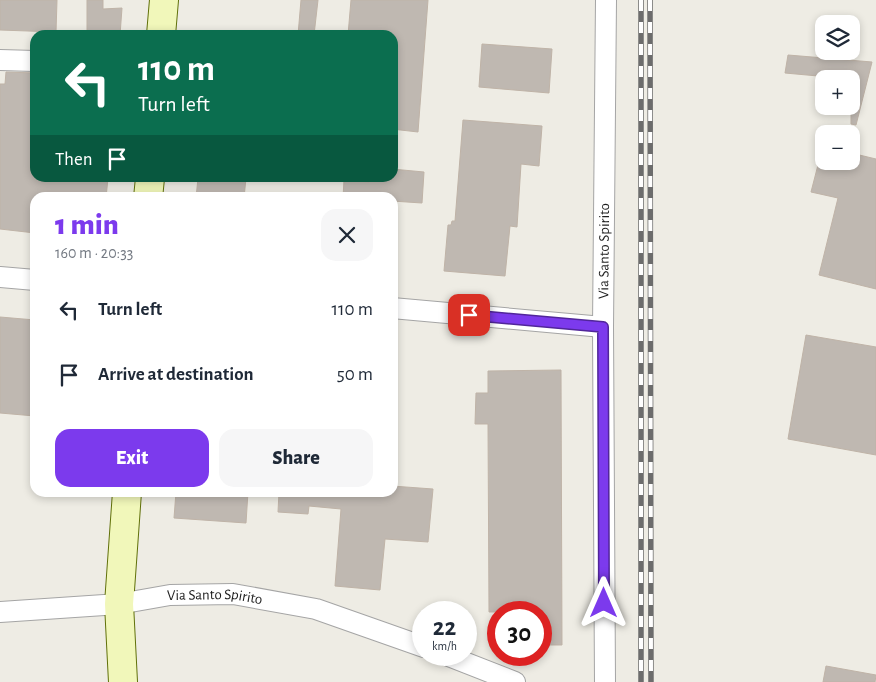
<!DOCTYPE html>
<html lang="en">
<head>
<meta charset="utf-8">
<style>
	:root { --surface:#fff; --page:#f6f6f7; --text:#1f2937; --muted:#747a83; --accent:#7c3aed }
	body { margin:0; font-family:"Alegreya Sans",sans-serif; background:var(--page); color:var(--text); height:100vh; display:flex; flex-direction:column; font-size:19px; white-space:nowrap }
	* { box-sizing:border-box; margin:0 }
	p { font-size:16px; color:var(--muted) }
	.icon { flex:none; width:28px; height:28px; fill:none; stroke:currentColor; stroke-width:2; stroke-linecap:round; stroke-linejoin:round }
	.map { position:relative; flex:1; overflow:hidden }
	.sheet { position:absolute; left:30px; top:192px; width:368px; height:305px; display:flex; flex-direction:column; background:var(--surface); border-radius:15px; box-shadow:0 2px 8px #0003 }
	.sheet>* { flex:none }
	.top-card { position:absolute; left:30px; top:30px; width:368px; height:152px; border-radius:15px; box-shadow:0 2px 8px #0003; background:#0b6e4f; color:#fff; overflow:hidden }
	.fabs { position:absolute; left:815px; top:15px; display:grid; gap:10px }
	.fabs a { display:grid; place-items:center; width:45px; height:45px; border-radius:10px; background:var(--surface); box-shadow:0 2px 8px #0003; font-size:25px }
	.speed { position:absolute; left:412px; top:601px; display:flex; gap:10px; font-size:25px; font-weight:700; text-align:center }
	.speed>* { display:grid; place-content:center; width:65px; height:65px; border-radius:50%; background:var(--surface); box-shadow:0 2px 8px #0003; line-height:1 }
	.speed small { font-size:12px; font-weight:400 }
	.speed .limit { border:8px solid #d22; background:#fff; color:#111 }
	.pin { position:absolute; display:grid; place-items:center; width:42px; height:42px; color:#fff; margin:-21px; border-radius:10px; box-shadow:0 2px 8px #0006 }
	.me { position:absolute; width:55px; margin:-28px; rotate:0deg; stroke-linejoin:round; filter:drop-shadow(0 0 4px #0008) }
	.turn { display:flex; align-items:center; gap:18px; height:105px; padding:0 25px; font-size:22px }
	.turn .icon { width:65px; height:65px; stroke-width:2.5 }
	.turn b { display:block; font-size:35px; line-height:42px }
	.then { display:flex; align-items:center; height:48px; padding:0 25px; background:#0003; gap:10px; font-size:19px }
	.round { display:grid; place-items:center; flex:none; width:52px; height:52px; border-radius:15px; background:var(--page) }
	.summary { display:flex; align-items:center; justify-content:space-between; height:85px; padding:0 25px }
	h1 { font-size:30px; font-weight:800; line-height:38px; color:var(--accent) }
	.button { display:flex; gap:10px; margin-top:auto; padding:10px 25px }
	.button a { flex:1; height:58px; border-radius:15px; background:var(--accent); color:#fff; font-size:20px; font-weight:800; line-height:58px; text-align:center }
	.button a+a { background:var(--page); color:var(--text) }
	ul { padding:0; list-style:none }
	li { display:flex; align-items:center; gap:15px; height:65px; padding:0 25px }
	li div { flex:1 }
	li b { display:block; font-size:19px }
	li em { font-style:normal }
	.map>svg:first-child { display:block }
	.building { fill:#bfb8b1; stroke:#bfb3a7 }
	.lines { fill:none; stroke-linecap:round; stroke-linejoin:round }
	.street-casing { stroke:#a5a5a5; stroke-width:22 }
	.secondary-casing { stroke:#607009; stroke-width:30 }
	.street { stroke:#fff; stroke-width:20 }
	.secondary { stroke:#f1f7ba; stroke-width:28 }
	.rail-casing { stroke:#6c6c6c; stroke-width:5.5 }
	.rail { stroke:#fff; stroke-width:4; stroke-dasharray:11; stroke-linecap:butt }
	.route-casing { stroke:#51269a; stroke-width:12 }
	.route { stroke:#7c3aed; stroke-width:9 }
	.labels { text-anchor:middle; stroke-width:5; stroke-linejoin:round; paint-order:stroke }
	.street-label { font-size:15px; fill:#1e1e1e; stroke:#fff }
</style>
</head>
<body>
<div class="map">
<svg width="876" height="682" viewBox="0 0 876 682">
	<rect width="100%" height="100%" fill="#eeece4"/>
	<path class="building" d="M 0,0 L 57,0 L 56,32 L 0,30 Z
		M 87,0 L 103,0 L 103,9 L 122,8 L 120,35 L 87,35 Z
		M 301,0 L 318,0 L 314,35 L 298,35 Z
		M 351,0 L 428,0 L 418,132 L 392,129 L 392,35 L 348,35 Z
		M 482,44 L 552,49 L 549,93 L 479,87 Z
		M 788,55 L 872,62 L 856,125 L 851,124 L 851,79 L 785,73 Z
		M 6,72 L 35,73 L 35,178 L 108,178 L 106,198 L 35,198 L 35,233 L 0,229 L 0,84 L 5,84 Z
		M 463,120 L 542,126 L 539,166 L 521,164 L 517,227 L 510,226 L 505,276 L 444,271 L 448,225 L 451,225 L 452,221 L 455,221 Z
		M 851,153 L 876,159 L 876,289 L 819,275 L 838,198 L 811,192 L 819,161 L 851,161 Z
		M 392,169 L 424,172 L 422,203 L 392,201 L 392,198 L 343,198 L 344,180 L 369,182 L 369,178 L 392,178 Z
		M 198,178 L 246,178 L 244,198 L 196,198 Z
		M 0,317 L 35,320 L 35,416 L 0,413 Z
		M 806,335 L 876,347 L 876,455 L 788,439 Z
		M 561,370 L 562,645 L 541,645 L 541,612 L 489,612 L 488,424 L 475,424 L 476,393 L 488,393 L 488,371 Z
		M 392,486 L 433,489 L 428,542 L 385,539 L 380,590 L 335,586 L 341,509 L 309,506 L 308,514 L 278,512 L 279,492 L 392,492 Z
		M 176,492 L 248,492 L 246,523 L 174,518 Z
		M 826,666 L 876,675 L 875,682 L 823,682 Z"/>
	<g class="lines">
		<g class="street-casing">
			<g id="street">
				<path d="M 0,60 L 35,61"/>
				<path d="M 0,277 L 35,280"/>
				<path d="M 392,308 L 603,327"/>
				<path id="s1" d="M 0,612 L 119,604 L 170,595 L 233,594 L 316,609 L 424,647"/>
				<path d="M 446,655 L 515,682"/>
				<path id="s2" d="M 605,682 L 603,327 L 606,0"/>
			</g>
		</g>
		<g class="secondary-casing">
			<path id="secondary" d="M 161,35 L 164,0
				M 148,198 L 150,178
				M 123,682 L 119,604 L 127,492"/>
		</g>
		<use href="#street" class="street"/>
		<use href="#secondary" class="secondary"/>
		<g class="rail-casing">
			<path id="rail" d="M 641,0 L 641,682
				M 650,0 L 651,682"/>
		</g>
		<use href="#rail" class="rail"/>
	</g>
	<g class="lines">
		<g class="route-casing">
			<path id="route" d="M 469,315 L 603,327 L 604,603"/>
		</g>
		<use href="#route" class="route"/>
	</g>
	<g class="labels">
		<g class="street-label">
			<text dy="5" stroke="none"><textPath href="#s2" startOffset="431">Via Santo Spirito</textPath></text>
			<text dy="5" stroke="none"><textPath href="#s1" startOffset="216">Via Santo Spirito</textPath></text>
		</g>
	</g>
</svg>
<div class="fabs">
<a><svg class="icon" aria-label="layers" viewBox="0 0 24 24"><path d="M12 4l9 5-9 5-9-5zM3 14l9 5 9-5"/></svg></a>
<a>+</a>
<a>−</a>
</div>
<div class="speed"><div>22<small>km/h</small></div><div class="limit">30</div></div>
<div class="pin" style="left:469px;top:315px;background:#d93025"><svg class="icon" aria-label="arrive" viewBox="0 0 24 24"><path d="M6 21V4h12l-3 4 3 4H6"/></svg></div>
<svg class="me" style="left:604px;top:603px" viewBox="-20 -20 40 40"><path d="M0-17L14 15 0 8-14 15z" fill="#7c3aed" stroke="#fff" stroke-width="4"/></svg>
<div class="top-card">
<div class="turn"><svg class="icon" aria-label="left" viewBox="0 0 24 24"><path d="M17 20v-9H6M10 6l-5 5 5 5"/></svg><div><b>110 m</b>Turn left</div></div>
<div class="then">Then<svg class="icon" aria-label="arrive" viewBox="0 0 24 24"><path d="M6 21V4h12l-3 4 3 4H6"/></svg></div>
</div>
<section class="sheet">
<div class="summary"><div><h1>1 min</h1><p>160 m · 20:33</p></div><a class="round"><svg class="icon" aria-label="close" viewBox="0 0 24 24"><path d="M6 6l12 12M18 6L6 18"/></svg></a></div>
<ul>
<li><svg class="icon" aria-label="left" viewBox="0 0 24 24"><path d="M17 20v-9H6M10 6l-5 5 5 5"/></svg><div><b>Turn left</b></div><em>110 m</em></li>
<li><svg class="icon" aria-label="arrive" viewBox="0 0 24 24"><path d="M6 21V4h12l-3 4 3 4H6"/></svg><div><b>Arrive at destination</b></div><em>50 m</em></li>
</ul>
<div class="button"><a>Exit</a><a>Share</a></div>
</section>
</div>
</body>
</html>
